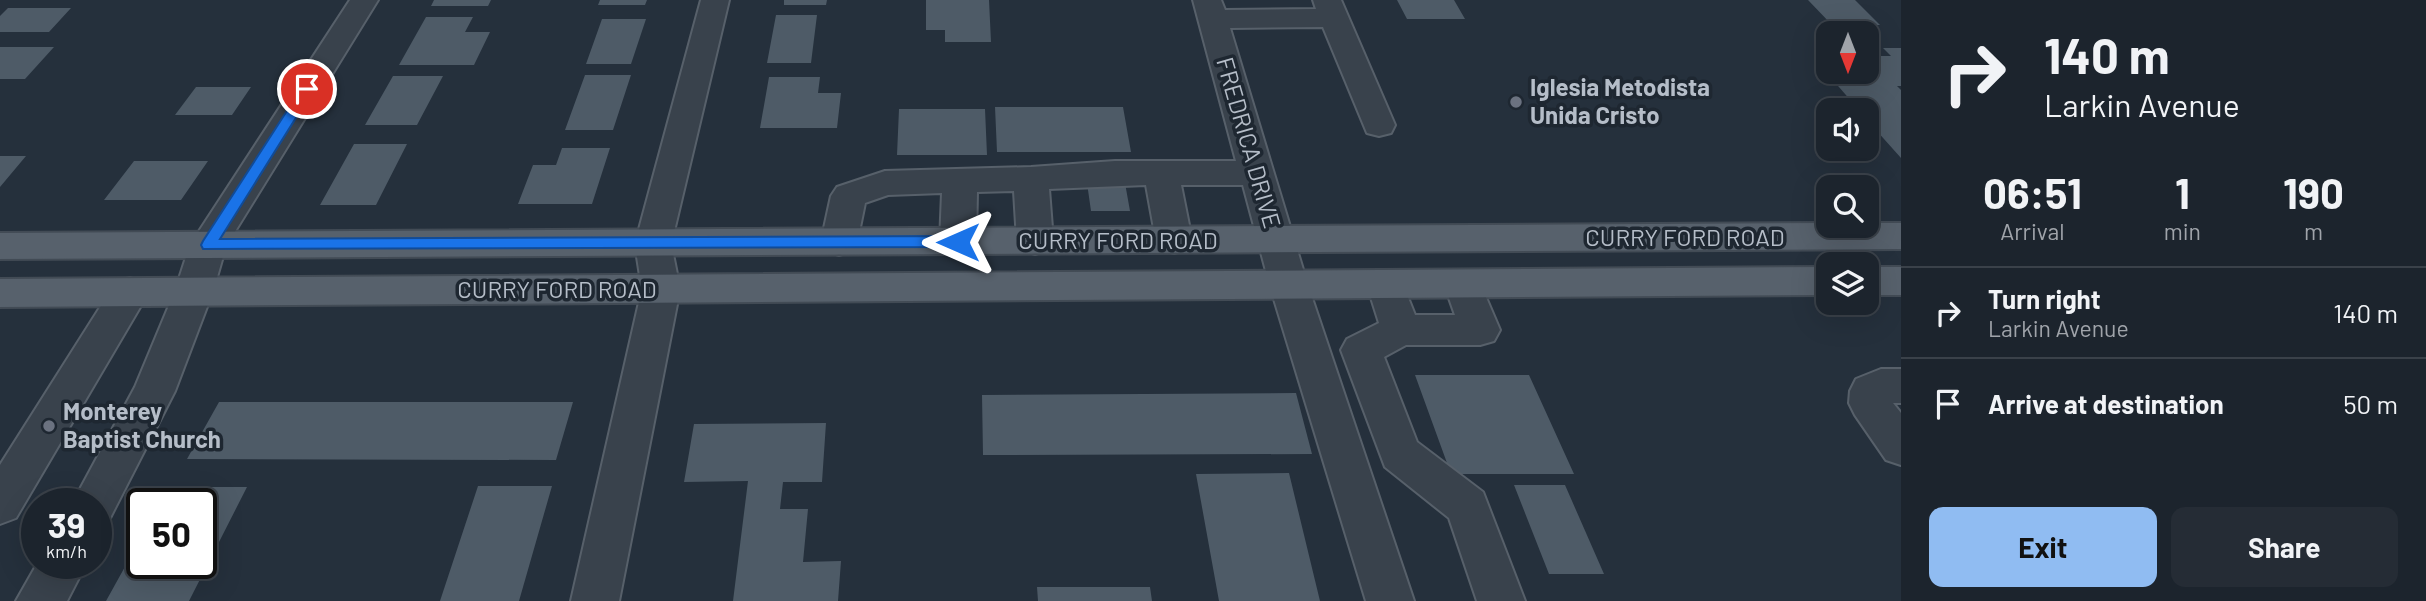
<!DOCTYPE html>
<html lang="en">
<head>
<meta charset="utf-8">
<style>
	:root { --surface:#1c242d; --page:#252c35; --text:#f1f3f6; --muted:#a0a4aa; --line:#3a4149; --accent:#90bcf2 }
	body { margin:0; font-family:Barlow,sans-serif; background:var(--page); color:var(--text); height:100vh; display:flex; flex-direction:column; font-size:26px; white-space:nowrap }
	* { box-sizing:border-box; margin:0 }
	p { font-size:23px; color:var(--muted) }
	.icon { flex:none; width:38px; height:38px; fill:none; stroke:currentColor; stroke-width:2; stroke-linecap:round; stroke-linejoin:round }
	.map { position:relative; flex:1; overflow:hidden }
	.panel { display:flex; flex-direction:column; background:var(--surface); width:525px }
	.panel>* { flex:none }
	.hud { background:#1c242d; color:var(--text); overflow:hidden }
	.needle { width:46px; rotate:180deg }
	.tools { position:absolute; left:1816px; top:21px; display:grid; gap:14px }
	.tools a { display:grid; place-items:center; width:63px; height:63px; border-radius:14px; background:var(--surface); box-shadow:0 7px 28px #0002,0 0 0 2px var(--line); font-size:35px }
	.speed { position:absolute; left:21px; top:488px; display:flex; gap:14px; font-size:35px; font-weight:700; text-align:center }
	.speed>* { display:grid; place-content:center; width:91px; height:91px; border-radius:50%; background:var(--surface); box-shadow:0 7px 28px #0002,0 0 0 2px var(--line); line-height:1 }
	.speed small { font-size:18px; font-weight:400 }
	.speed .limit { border:4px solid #111; border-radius:10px; background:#fff; color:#111 }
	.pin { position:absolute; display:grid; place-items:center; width:60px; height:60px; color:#fff; margin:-30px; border:4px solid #fff; border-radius:50%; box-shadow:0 2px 7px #0007 }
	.me { position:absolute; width:77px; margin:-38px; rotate:270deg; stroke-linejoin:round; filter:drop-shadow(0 0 5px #0008) }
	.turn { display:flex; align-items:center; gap:24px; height:147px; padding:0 28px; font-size:32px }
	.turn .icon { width:91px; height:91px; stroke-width:2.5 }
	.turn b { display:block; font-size:49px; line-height:60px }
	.eta { display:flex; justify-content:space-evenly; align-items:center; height:119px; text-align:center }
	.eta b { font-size:42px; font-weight:700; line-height:49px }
	.button { display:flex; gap:14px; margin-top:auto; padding:14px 28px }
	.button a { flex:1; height:80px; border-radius:14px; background:var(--accent); color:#111; font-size:28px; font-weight:700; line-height:80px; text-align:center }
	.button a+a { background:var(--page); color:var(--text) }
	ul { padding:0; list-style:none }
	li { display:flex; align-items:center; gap:21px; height:91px; padding:0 28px; border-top:2px solid var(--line) }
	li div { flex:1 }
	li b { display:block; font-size:26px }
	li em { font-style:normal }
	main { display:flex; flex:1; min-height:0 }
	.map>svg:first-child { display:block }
	.building { fill:#4e5b67 }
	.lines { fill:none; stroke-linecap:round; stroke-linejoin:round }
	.minor-casing { stroke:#57606a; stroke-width:4 }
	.major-casing { stroke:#424b55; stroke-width:4 }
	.minor { fill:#39424c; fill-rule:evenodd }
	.major { fill:#57616c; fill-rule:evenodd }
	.route { fill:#1a73e8; stroke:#114b97; stroke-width:2 }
	.worship-dot { fill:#6b7280; stroke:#1e2731; stroke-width:2.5 }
	.labels { text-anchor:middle; stroke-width:7; stroke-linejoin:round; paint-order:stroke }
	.poi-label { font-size:24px; font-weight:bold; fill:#b5bdc8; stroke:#1e2731; text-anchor:start }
	.street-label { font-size:24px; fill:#b5bdc8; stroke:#1e2731 }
</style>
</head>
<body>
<main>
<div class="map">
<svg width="1901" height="601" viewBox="0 0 1901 601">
	<rect width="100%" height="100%" fill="#25303c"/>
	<path class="building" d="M 434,0 L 491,0 L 488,6 L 431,6 Z
		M 600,0 L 647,0 L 645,5 L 598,5 Z
		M 784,0 L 827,0 L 826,5 L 784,5 Z
		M 926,0 L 989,0 L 991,42 L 945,42 L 945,30 L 926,30 Z
		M 1397,0 L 1454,0 L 1465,19 L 1407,19 Z
		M 1808,0 L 1855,0 L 1880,25 L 1832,25 Z
		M 8,8 L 71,8 L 49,32 L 0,32 L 0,16 Z
		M 776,15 L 817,15 L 811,63 L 767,63 Z
		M 426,17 L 473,17 L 465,32 L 490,32 L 474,65 L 399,65 Z
		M 602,19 L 646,19 L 631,64 L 586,64 Z
		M 0,47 L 54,47 L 25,79 L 0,79 Z
		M 1883,48 L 1901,48 L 1901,86 L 1897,86 L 1901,90 L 1901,158 L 1867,120 L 1867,110 L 1859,110 L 1825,71 L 1873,71 L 1867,65 L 1867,56 L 1891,56 Z
		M 585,75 L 631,75 L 613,130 L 565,130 Z
		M 393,76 L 443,76 L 417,125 L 365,125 Z
		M 769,77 L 820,77 L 818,93 L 841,93 L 837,128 L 760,128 Z
		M 196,87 L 251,87 L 232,115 L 175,115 Z
		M 995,107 L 1123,107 L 1131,152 L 997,152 Z
		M 899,109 L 985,109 L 987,155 L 897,155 Z
		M 354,144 L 407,144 L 376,205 L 320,205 Z
		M 562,148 L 610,148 L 592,204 L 518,204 L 533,165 L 556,165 Z
		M 0,156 L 26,156 L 0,187 Z
		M 134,161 L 208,161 L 181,200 L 104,200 Z
		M 1087,183 L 1125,183 L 1130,211 L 1091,211 Z
		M 1415,375 L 1529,375 L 1574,474 L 1451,474 Z
		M 1296,393 L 1312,454 L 983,455 L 982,395 Z
		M 219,402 L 573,402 L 556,460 L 187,459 Z
		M 826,423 L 822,482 L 783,482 L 780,509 L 808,509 L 803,562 L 841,561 L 838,601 L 733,601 L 748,481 L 684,482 L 694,424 Z
		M 1289,473 L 1320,601 L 1219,601 L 1196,474 Z
		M 1514,485 L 1565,485 L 1604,574 L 1549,574 Z
		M 478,486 L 552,486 L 519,601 L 440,601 Z
		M 169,487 L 247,487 L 189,601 L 106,601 L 142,536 L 142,564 L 201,564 L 201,504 L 160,504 Z
		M 1037,587 L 1150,587 L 1152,601 L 1038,601 Z"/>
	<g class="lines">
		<g class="minor-casing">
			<path id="minor" d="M 350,0 L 378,0 L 226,246 L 213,291 L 175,391 L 110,518 L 96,523 L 96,504 L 72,504 L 135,387 L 175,291 L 190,245 Z
				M 701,0 L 729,0 L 671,244 L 680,289 L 619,601 L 571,601 L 642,289 L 635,244 Z
				M 1193,0 L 1221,0 L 1225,10 L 1316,9 L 1313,0 L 1341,0 L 1395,125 L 1391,133 L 1379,136 L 1367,133 L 1323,27 L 1230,28 L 1308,286 L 1414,601 L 1366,601 L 1270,286 L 1243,185 L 1181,185 L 1192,240 L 1187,249 L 1174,253 L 1161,249 L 1156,240 L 1146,185 L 1049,189 L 1053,241 L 1048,250 L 1035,254 L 1022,250 L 1017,241 L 1014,191 L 977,192 L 976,242 L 971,251 L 958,255 L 945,251 L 940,242 L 942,193 L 888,195 L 865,203 L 857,242 L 852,251 L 839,255 L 826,251 L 821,242 L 831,196 L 837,187 L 885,171 L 1031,167 L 1115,161 L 1236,161 Z
				M 1463,270 L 1476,274 L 1500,330 L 1494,341 L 1480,345 L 1406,345 L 1384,357 L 1417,442 L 1483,492 L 1525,601 L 1477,601 L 1449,518 L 1385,467 L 1341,350 L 1347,339 L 1379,323 L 1367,285 L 1373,275 L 1386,271 L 1399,275 L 1415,315 L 1455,315 L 1444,284 L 1450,274 Z
				M 130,278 L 144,282 L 149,292 L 16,518 L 0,524 L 0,465 L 116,282 Z
				M 1881,369 L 1901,369 L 1901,403 L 1893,403 L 1901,413 L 1901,465 L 1886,460 L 1855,415 L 1849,403 L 1850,391 L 1856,379 Z
				M 37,564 L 86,564 L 67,601 L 16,601 Z"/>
		</g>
		<g class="major-casing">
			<path id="major" d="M 1829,223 L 1829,226 L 1867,226 L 1867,223 L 1901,223 L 1901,249 L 0,259 L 0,233 Z
				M 1829,267 L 1829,295 L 0,307 L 0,279 Z
				M 1867,267 L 1901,267 L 1901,295 L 1867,295 Z"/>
		</g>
		<use href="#minor" class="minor"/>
		<use href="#major" class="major"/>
	</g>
	<path class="route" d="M 307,85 L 314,89 L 220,239 L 958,236 L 966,242 L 958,247 L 203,249 L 201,245 L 203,241 L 303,86 Z"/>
	<g class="worship-dot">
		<circle cx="1516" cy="102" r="7"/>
		<circle cx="49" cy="426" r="7"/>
	</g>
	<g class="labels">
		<g class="poi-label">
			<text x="1530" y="96">Iglesia Metodista<tspan x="1530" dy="28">Unida Cristo</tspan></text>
			<text x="63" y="420">Monterey<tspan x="63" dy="28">Baptist Church</tspan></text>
		</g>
		<g class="street-label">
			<text transform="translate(1248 143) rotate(74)" y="8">FREDRICA DRIVE</text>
			<text x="1685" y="246">CURRY FORD ROAD</text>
			<text x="1118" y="249">CURRY FORD ROAD</text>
			<text x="557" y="298">CURRY FORD ROAD</text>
		</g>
	</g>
</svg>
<div class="tools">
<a><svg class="needle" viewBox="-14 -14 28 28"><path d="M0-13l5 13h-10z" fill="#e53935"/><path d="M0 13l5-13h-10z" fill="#a0a4aa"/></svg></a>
<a><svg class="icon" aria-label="sound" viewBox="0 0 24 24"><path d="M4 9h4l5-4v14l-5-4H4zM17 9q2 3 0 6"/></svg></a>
<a><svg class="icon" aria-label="search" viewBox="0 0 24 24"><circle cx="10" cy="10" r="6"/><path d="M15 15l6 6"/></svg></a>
<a><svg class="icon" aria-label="layers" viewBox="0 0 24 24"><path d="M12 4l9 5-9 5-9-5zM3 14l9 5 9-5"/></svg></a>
</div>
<div class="speed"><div>39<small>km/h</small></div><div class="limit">50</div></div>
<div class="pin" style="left:307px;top:89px;background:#d93025"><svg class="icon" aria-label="arrive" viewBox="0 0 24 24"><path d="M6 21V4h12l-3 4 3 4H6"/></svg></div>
<svg class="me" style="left:958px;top:242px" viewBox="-20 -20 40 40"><path d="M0-17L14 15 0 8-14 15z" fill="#1a73e8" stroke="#fff" stroke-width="4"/></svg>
</div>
<section class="panel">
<div class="hud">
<div class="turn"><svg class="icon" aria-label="right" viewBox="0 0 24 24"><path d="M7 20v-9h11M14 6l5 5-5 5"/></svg><div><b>140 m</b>Larkin Avenue</div></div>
</div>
<div class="eta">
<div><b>06:51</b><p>Arrival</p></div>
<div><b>1</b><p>min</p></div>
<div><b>190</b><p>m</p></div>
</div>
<ul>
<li><svg class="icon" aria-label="right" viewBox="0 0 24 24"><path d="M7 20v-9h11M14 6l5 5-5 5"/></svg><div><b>Turn right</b><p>Larkin Avenue</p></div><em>140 m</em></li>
<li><svg class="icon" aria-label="arrive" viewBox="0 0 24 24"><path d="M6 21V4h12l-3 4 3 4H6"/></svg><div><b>Arrive at destination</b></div><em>50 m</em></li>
</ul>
<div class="button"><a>Exit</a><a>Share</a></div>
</section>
</main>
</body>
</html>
